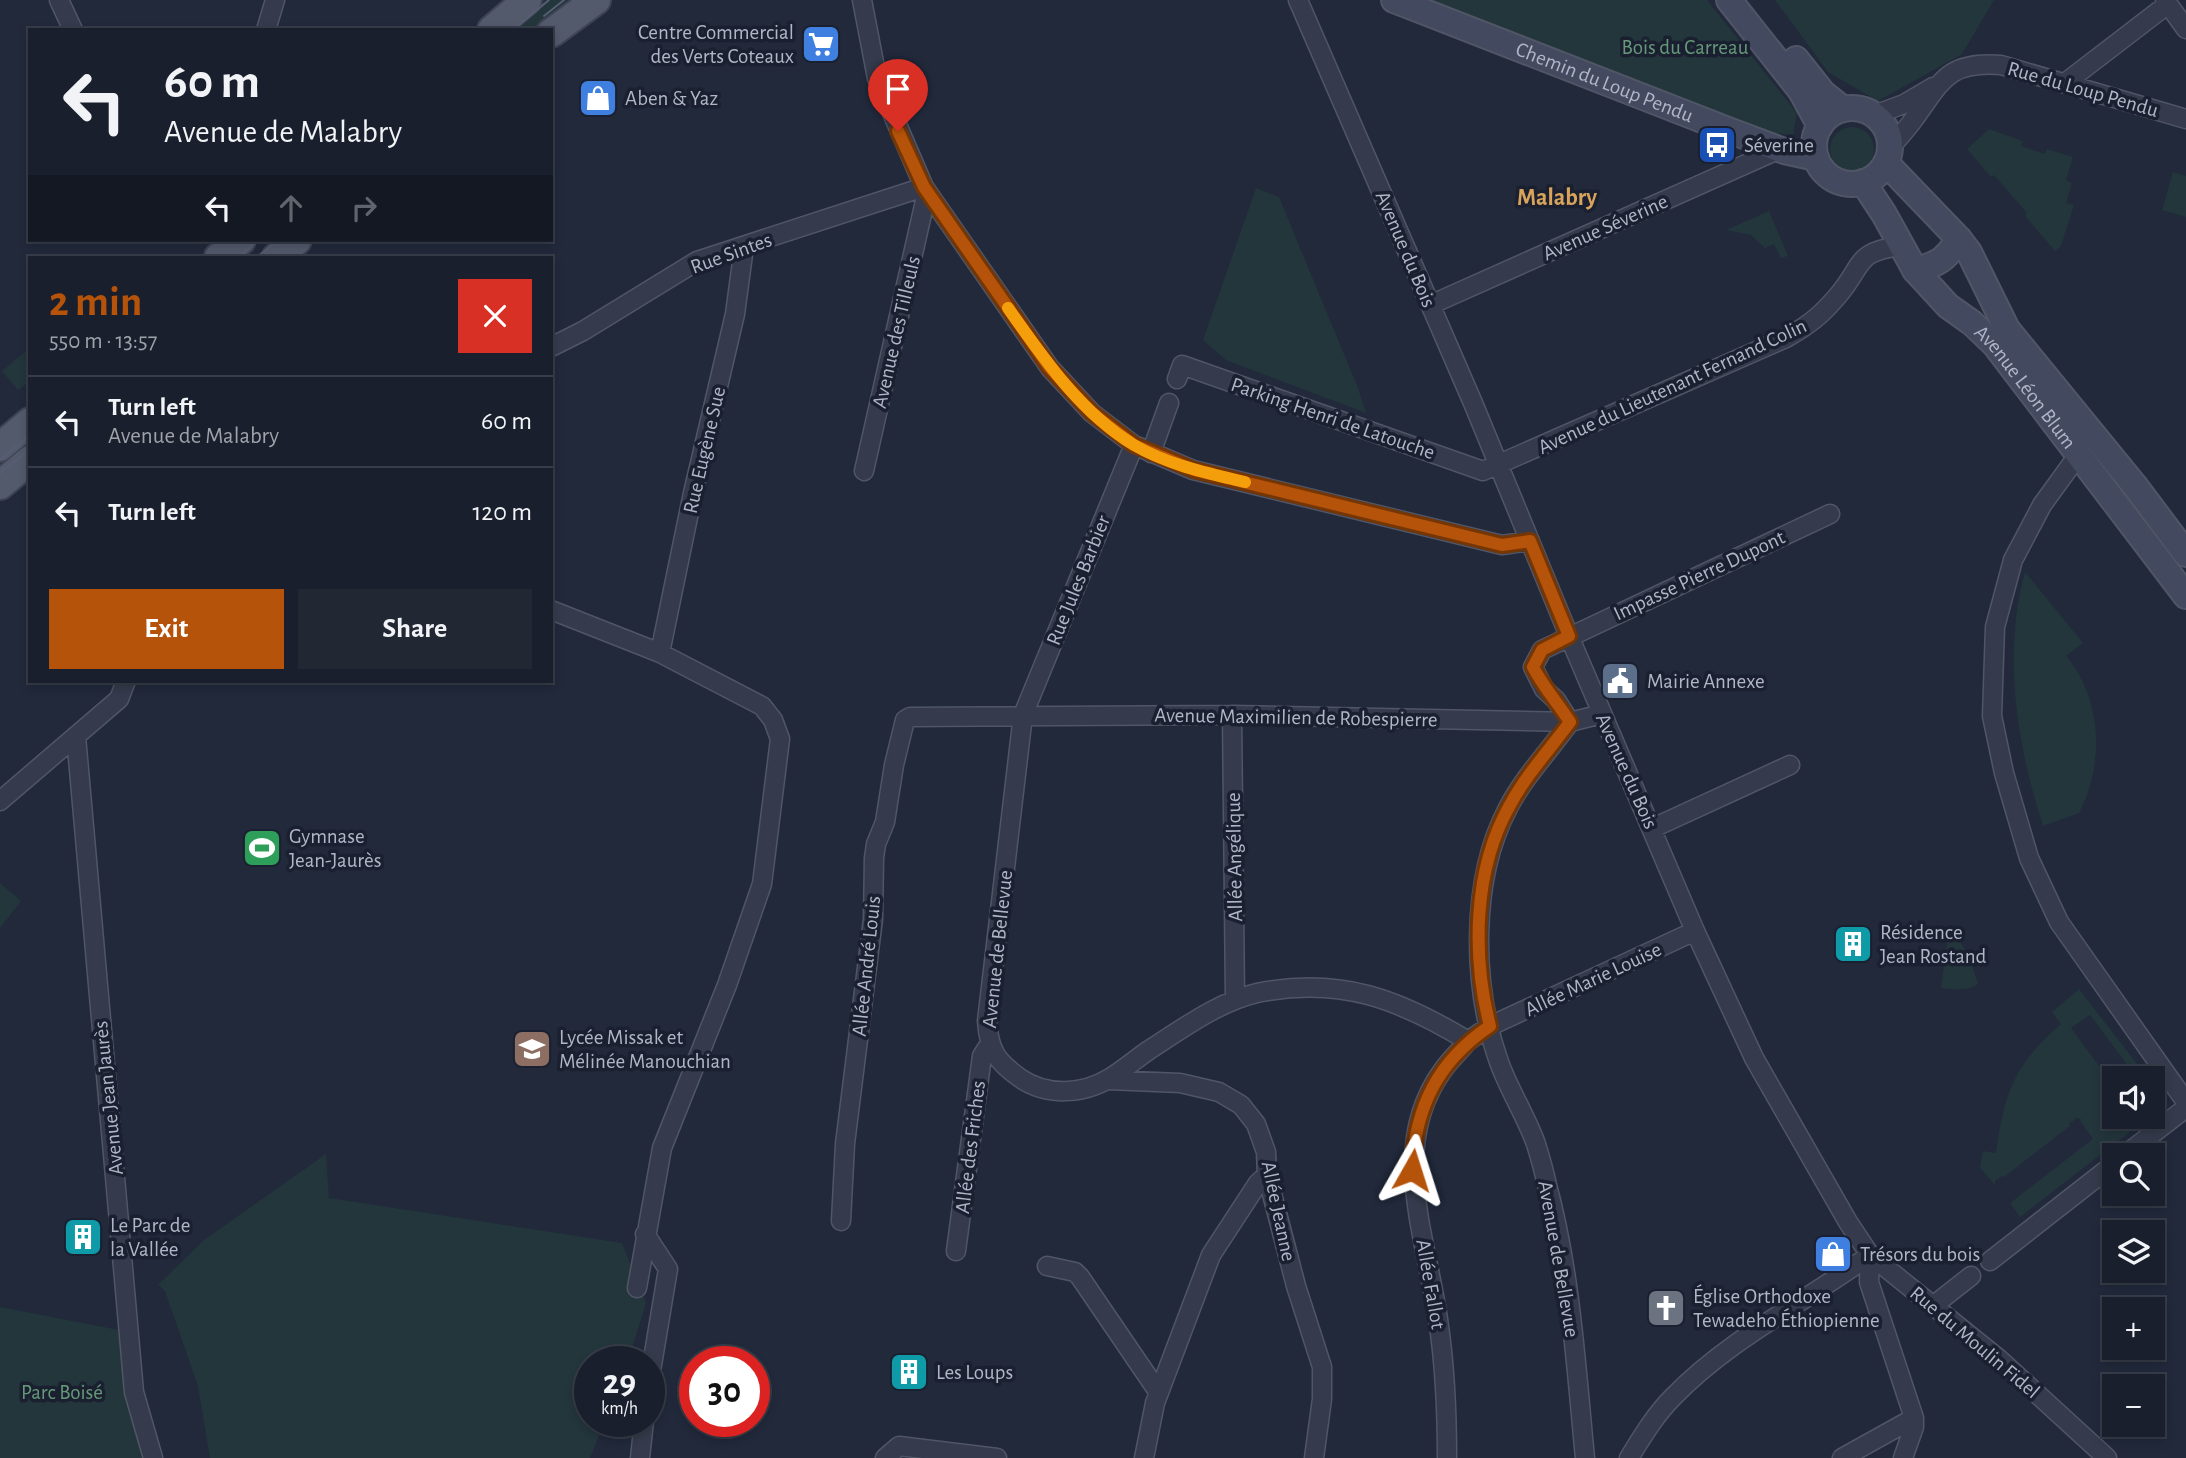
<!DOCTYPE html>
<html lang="en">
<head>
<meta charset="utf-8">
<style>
	:root { --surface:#191f2c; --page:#222734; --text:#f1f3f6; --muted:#9fa2a9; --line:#373d48; --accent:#b45309 }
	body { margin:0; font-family:"Alegreya Sans",sans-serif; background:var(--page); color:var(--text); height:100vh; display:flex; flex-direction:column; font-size:26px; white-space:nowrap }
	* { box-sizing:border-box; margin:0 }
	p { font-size:23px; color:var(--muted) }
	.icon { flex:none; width:38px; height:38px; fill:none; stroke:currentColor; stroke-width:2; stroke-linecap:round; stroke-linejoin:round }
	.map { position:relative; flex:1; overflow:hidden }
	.side { position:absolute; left:28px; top:256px; width:525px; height:427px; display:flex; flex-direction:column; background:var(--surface); border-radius:0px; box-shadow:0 4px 10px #0003,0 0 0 2px var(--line) }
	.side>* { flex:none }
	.guide { position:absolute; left:28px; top:28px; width:525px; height:214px; border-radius:0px; box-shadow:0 4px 10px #0003,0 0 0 2px var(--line); background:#191f2c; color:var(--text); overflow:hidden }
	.tools { position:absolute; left:2102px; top:1066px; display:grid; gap:14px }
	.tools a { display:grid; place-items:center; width:63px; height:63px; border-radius:0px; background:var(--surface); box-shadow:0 4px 10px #0003,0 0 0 2px var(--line); font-size:35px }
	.speed { position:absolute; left:574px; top:1346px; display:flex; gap:14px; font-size:35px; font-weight:700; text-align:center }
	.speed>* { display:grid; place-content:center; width:91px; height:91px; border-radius:50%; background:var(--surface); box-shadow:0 4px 10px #0003,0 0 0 2px var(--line); line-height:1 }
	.speed small { font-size:18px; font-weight:400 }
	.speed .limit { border:10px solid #d22; background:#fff; color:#111 }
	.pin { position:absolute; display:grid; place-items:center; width:60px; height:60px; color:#fff; margin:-72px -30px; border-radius:50% 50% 50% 0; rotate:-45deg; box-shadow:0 0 7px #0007 }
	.pin .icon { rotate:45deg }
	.me { position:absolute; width:77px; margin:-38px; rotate:6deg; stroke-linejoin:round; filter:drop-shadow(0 0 5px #0008) }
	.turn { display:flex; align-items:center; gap:24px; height:147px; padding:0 21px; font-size:32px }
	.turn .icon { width:91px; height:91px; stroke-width:2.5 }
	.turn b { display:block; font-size:49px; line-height:60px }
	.lanes { display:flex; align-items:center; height:66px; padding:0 21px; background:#0003; justify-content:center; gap:35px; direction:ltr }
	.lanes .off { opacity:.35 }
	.round { display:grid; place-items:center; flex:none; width:74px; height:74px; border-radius:0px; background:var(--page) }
	.summary { display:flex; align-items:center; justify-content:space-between; height:119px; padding:0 21px }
	h1 { font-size:42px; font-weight:700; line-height:52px; color:var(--accent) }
	.action { display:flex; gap:14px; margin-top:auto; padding:14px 21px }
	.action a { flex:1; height:80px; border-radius:0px; background:var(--accent); color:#fff; font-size:28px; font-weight:700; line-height:80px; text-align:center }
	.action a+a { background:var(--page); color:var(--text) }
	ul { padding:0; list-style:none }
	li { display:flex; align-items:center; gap:21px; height:91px; padding:0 21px; border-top:2px solid var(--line) }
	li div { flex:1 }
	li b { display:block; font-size:26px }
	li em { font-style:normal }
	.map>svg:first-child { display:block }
	.green { fill:#23363c }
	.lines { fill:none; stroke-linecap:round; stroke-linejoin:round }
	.street-casing { stroke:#505666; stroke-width:21 }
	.secondary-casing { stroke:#505666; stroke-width:28 }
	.primary-casing { stroke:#3e4454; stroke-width:32 }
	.street { stroke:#353b4c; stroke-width:18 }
	.secondary { stroke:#43495f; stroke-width:24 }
	.primary { stroke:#535a6c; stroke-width:28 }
	.tram { stroke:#575e73; stroke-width:2 }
	.route-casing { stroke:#753606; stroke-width:18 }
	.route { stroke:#b45309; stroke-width:12 }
	.slow { stroke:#f59e0b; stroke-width:12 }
	.labels { text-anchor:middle; stroke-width:7; stroke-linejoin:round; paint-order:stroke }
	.poi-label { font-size:21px; fill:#b0b6c7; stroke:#1a2030; text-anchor:start }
	.park-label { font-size:21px; fill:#669979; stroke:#1a2030 }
	.street-label { font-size:21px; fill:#b0b6c7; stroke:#1a2030 }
	.quarter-label { font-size:24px; font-weight:bold; fill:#d8a35b; stroke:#1a2030 }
</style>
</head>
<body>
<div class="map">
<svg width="2186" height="1458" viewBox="0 0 2186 1458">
	<rect width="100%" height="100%" fill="#21293b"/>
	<path class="green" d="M 537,0 L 577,0 L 541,30 L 502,30 Z
		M 1428,0 L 1707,0 L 1797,113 L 1793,135 L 1772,133 Z
		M 1775,0 L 1994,0 L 1962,54 L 1878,101 L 1828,72 Z
		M1830 149a22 22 0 1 1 44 0a22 22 0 1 1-44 0Z
		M 1989,129 L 2023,141 L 2021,146 L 2045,154 L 2047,149 L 2073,157 L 2066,180 L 2072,183 L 2066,203 L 2074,205 L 2061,246 L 2055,251 L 2025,216 L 2027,213 L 1994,175 L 1991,177 L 1967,149 Z
		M 2173,172 L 2186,176 L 2186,217 L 2162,210 Z
		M 1256,188 L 1279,197 L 1358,388 L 1366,413 L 1226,360 L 1203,340 Z
		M 1769,211 L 1788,256 L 1781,258 L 1774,244 L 1765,248 L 1751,235 L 1726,230 Z
		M 30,348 L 30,381 L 18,390 L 2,371 Z
		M 2025,572 L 2083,643 L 2066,656 C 2102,698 2105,764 2079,813 L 2043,826 C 2017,744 2002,657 2025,572 Z
		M 0,883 L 21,901 L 0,928 Z
		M 1949,930 L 1954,931 L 1969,957 L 1978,984 C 1967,992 1953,989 1941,988 Z
		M 2079,989 L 2148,1078 L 2137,1078 L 2090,1015 L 2071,1028 L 2114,1086 L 2114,1116 L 2149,1117 L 2020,1217 L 2010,1203 L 2093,1139 L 2081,1122 L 2081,1119 L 2077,1118 L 2069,1124 L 2070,1126 L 2004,1177 L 2002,1176 L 1995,1181 L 1995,1185 L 1980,1168 L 1983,1151 L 1996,1153 C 2004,1094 2014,1064 2061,1024 L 2052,1012 Z
		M 326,1154 L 329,1198 L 622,1243 L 646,1303 L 628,1361 L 590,1362 L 590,1421 L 605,1421 L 590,1458 L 210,1458 L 198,1386 L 165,1291 L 158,1285 L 204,1240 Z
		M 0,1307 L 119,1330 L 125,1390 L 143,1458 L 0,1458 Z"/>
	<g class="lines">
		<g class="street-casing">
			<path id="street" d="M 59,0 L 73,30
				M 862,0 L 877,78 L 924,187 L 1050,368 L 1092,413 L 1134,445 L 1193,470 L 1502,545 L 1530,541
				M 1298,0 L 1473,403 L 1569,636 L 1695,931 L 1754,1058 L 1848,1222 L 1870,1255 L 1999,1359 L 2107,1458
				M 2165,0 L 2186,29
				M 266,30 L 275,0
				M 2065,83 L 2168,4
				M 1874,115 L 1904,104 L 1933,87
				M 1890,148 C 1898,138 1907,129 1914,119 C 1942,81 1947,61 2001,65 L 2186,119
				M 1430,305 L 1780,149
				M 551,347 L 583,331 L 697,261 L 924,187
				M 1177,379 L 1182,365 L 1483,471 L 1786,338 C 1809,325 1823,314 1840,293 C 1864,263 1856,252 1900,246
				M 1134,445 L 1023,715 L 987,1021 C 989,1050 996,1061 1020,1078 C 1046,1096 1082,1095 1110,1078 C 1123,1070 1136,1059 1149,1050 C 1182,1029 1218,1002 1257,993 C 1339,976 1399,999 1468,1041 L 1490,1026 L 1695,931
				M 1151,453 L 1169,403
				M 2079,454 L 2042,505 L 2013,560 L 1995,627 L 1992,716 L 2004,773 L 2029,858 L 2059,922 L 2186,1102
				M 864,471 L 927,192
				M 551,610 L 660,653 L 762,706 L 773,720 L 780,739 L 762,884 L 727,985 L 662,1148 L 637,1288
				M 660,653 L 693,493 L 735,314 L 744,247
				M 1602,714 L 1570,722 L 1556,700 L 1544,689 L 1533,667 L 1542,650 L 1830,514
				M 1232,715 L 1235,999
				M 1570,722 C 1550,750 1524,777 1508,808 C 1470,880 1472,986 1499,1062 C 1509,1090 1526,1116 1536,1144 C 1540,1157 1544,1171 1547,1185 C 1571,1274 1576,1367 1585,1458
				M 76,736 L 134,1392 L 153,1458
				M 0,801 L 119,699 L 126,681
				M 1653,828 L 1790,765
				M 1108,1080 L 1180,1083 L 1219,1092 L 1241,1105 L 1256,1124 L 1266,1152 L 1267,1175 L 1296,1286 L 1322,1367 L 1322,1399 L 1314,1458
				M 2125,1155 L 2186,1108
				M 841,1221 L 845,1144 L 873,919 L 874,858 L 876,844 L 885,822 L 894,765 L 905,720 L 910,717 L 1232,715 L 1570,722
				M 645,1234 L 668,1269 L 649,1383
				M 956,1251 L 982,1056 L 989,1045
				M 1870,1255 L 1869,1282 L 1914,1418 L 1914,1427 L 1903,1458
				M 1990,1261 L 2114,1164
				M 1047,1266 L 1075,1272 L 1080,1277 L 1159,1393
				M 1934,1305 L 1971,1276
				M 640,1458 L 644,1421
				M 885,1458 L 899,1446 L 997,1458
				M 1144,1458 L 1155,1403 L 1211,1255 L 1258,1183 L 1267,1175
				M 1447,1458 C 1447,1412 1445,1365 1438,1319 C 1426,1236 1388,1145 1443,1070 C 1450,1060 1460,1051 1468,1041
				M 1629,1458 C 1642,1437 1655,1415 1673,1397 C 1729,1339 1805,1302 1870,1255
				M 1842,1458 L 1914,1418"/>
		</g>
		<g class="secondary-casing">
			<g id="secondary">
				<path id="s1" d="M 1394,0 L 1728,130 L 1784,151 L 1816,158"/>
				<path d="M 1729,0 L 1801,91 L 1820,126"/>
				<path d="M 1796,59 L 1823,93 L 1843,109"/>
				<circle cx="1852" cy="146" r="38"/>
				<path d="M 1886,163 L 1959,239 L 1969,252 L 2007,329 L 2136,487 L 2186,554"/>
				<path id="s2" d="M 1863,182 L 1884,214 L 1915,270 L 1948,306 L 1972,323 L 1995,345 L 2186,596"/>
				<path d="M 1915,270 C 1939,264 1945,260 1959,239"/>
			</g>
		</g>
		<g class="primary-casing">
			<path id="primary" d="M 492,30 L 527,0
				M 551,33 L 596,0
				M 219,257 L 241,240
				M 277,257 L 297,240
				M 0,447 L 30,422
				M 0,485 L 30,460"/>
		</g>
		<use href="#street" class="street"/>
		<use href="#secondary" class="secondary"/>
		<use href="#primary" class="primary"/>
		<path class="tram" d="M 544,16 L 564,0
			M 513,30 L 549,0
			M 238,257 L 259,240
			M 257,257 L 278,240
			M 0,460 L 30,435
			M 0,473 L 30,449"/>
	</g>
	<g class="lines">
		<g class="route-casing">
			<path id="route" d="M 898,131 L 924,187 L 1050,368 L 1092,413 L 1134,445 L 1194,470 L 1502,545 L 1530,541 L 1569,636 L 1542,650 L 1533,667 C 1544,688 1557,702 1570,722 C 1550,749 1526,775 1510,805 C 1473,870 1472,956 1490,1026 C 1438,1061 1415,1107 1412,1170"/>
		</g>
		<use href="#route" class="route"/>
		<path class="slow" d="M 1008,308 C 1044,359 1080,412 1134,445 C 1168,465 1208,473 1245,482"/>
	</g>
	<defs>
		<g id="supermarket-square" transform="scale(2.0125)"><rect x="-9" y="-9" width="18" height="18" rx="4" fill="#3f7fe0" stroke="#1a2030"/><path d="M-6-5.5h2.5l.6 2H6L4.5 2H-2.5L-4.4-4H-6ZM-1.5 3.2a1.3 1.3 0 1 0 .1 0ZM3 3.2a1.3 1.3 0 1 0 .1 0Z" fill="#fff"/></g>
		<g id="shop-square" transform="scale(2.0125)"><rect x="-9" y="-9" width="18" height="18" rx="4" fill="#3f7fe0" stroke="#1a2030"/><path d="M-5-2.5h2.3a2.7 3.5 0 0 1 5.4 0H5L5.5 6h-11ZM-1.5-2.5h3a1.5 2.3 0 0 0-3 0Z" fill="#fff"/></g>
		<g id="bus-square" transform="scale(2.0125)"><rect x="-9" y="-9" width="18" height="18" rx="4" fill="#1a4fb4" stroke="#1a2030"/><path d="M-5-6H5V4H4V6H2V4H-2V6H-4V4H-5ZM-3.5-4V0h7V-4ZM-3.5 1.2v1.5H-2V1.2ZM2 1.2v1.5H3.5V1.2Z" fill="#fff"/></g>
		<g id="civic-square" transform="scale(2.0125)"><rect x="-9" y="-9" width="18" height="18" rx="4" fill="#5c6f8a" stroke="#1a2030"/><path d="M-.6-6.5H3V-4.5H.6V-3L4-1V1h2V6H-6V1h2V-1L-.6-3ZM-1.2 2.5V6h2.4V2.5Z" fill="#fff"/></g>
		<g id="stadium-square" transform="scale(2.0125)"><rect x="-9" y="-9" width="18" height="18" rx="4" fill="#2e9e5b" stroke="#1a2030"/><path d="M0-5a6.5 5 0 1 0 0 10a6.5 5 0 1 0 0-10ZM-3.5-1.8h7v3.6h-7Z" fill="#fff"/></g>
		<g id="building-square" transform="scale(2.0125)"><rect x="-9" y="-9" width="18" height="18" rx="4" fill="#0f9aa8" stroke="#1a2030"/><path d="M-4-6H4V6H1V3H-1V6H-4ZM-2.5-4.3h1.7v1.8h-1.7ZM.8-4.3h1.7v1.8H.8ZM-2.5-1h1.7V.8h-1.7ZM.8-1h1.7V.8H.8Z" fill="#fff"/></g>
		<g id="school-square" transform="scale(2.0125)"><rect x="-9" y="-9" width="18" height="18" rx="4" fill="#8d6e63" stroke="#1a2030"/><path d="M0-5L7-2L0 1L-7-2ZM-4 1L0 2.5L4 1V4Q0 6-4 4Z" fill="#fff"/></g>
		<g id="church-square" transform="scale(2.0125)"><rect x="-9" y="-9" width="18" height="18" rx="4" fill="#6b7280" stroke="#1a2030"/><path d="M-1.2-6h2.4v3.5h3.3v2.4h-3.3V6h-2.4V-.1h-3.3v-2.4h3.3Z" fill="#fff"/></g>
	</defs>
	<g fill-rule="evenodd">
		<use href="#supermarket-square" x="821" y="44"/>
		<use href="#shop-square" x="598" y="98"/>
		<use href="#bus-square" x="1717" y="145"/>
		<use href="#civic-square" x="1620" y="681"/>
		<use href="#stadium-square" x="262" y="848"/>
		<use href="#building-square" x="1853" y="944"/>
		<use href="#school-square" x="532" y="1049"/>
		<use href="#building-square" x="83" y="1237"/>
		<use href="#shop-square" x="1833" y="1254"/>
		<use href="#church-square" x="1666" y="1308"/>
		<use href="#building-square" x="909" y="1372"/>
	</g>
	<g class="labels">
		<g class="poi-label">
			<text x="794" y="39" text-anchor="end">Centre Commercial<tspan x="794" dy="24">des Verts Coteaux</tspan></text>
			<text x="625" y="105">Aben &amp; Yaz</text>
			<text x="1744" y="152">Séverine</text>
			<text x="1647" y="688">Mairie Annexe</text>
			<text x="289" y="843">Gymnase<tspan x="289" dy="24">Jean-Jaurès</tspan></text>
			<text x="1880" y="939">Résidence<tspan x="1880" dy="24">Jean Rostand</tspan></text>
			<text x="559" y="1044">Lycée Missak et<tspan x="559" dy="24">Mélinée Manouchian</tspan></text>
			<text x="110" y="1232">Le Parc de<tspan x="110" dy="24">la Vallée</tspan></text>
			<text x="1860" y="1261">Trésors du bois</text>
			<text x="1693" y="1303">Église Orthodoxe<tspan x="1693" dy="24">Tewadeho Éthiopienne</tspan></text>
			<text x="936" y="1379">Les Loups</text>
		</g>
		<g class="park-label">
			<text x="1685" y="54">Bois du Carreau</text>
			<text x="62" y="1399">Parc Boisé</text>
		</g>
		<g class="street-label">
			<text dy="7" stroke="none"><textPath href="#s1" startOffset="226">Chemin du Loup Pendu</textPath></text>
			<text transform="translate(2083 89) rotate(16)" y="7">Rue du Loup Pendu</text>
			<text transform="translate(1605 227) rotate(-24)" y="7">Avenue Séverine</text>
			<text transform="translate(1406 249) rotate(67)" y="7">Avenue du Bois</text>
			<text transform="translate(731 253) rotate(-20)" y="7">Rue Sintes</text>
			<text transform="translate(896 332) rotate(-77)" y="7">Avenue des Tilleuls</text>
			<text transform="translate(1672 386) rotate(-25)" y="7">Avenue du Lieutenant Fernand Colin</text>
			<text dy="7" stroke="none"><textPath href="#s2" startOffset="264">Avenue Léon Blum</textPath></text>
			<text transform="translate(1333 418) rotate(19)" y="7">Parking Henri de Latouche</text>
			<text transform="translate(704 450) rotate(-77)" y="7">Rue Eugène Sue</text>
			<text transform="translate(1699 575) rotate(-25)" y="7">Impasse Pierre Dupont</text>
			<text transform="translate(1078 580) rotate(-68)" y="7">Rue Jules Barbier</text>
			<text transform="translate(1296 717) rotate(1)" y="7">Avenue Maximilien de Robespierre</text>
			<text transform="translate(1627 771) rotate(66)" y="7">Avenue du Bois</text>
			<text transform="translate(1234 857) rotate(-91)" y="7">Allée Angélique</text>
			<text transform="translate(997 949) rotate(-84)" y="7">Avenue de Bellevue</text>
			<text transform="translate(866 966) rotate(-84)" y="7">Allée André Louis</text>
			<text transform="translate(1593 979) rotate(-25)" y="7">Allée Marie Louise</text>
			<text transform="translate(108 1098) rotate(-96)" y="7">Avenue Jean Jaurès</text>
			<text transform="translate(970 1147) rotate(-83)" y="7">Allée des Friches</text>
			<text transform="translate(1279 1211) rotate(78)" y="7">Allée Jeanne</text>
			<text transform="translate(1559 1259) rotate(80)" y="7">Avenue de Bellevue</text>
			<text transform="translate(1431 1284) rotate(80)" y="7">Allée Fallot</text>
			<text transform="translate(1975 1342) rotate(40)" y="7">Rue du Moulin Fidel</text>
		</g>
		<g class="quarter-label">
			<text x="1557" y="205">Malabry</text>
		</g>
	</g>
</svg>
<div class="tools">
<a><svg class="icon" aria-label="sound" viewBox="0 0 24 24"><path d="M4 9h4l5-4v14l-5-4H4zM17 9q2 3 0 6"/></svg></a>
<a><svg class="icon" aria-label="search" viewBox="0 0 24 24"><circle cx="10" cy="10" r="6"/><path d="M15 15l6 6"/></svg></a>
<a><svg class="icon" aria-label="layers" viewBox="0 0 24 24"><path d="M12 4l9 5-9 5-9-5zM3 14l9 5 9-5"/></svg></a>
<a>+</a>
<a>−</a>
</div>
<div class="speed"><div>29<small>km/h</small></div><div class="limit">30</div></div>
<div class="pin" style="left:898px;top:131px;background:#d93025"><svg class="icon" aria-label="arrive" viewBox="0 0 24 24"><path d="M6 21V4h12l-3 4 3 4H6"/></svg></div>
<svg class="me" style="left:1412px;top:1170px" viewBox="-20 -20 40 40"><path d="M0-17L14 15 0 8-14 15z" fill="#b45309" stroke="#fff" stroke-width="4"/></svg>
<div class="guide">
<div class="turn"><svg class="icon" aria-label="left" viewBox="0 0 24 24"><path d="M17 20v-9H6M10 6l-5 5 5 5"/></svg><div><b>60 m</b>Avenue de Malabry</div></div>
<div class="lanes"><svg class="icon" aria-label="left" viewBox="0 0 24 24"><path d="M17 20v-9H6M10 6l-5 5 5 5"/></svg><svg class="icon off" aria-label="ahead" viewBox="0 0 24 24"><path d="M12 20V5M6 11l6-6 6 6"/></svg><svg class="icon off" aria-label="right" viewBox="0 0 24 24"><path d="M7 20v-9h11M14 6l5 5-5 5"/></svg></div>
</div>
<section class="side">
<div class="summary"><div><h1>2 min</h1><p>550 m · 13:57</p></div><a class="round" style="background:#d93025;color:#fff"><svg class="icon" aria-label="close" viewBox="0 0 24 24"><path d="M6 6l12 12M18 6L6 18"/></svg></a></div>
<ul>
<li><svg class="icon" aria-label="left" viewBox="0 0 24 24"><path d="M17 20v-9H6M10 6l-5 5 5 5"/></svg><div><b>Turn left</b><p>Avenue de Malabry</p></div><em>60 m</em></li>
<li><svg class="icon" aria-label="left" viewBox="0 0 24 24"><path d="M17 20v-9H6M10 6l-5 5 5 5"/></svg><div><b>Turn left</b></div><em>120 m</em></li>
</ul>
<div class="action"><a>Exit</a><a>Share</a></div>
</section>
</div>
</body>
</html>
